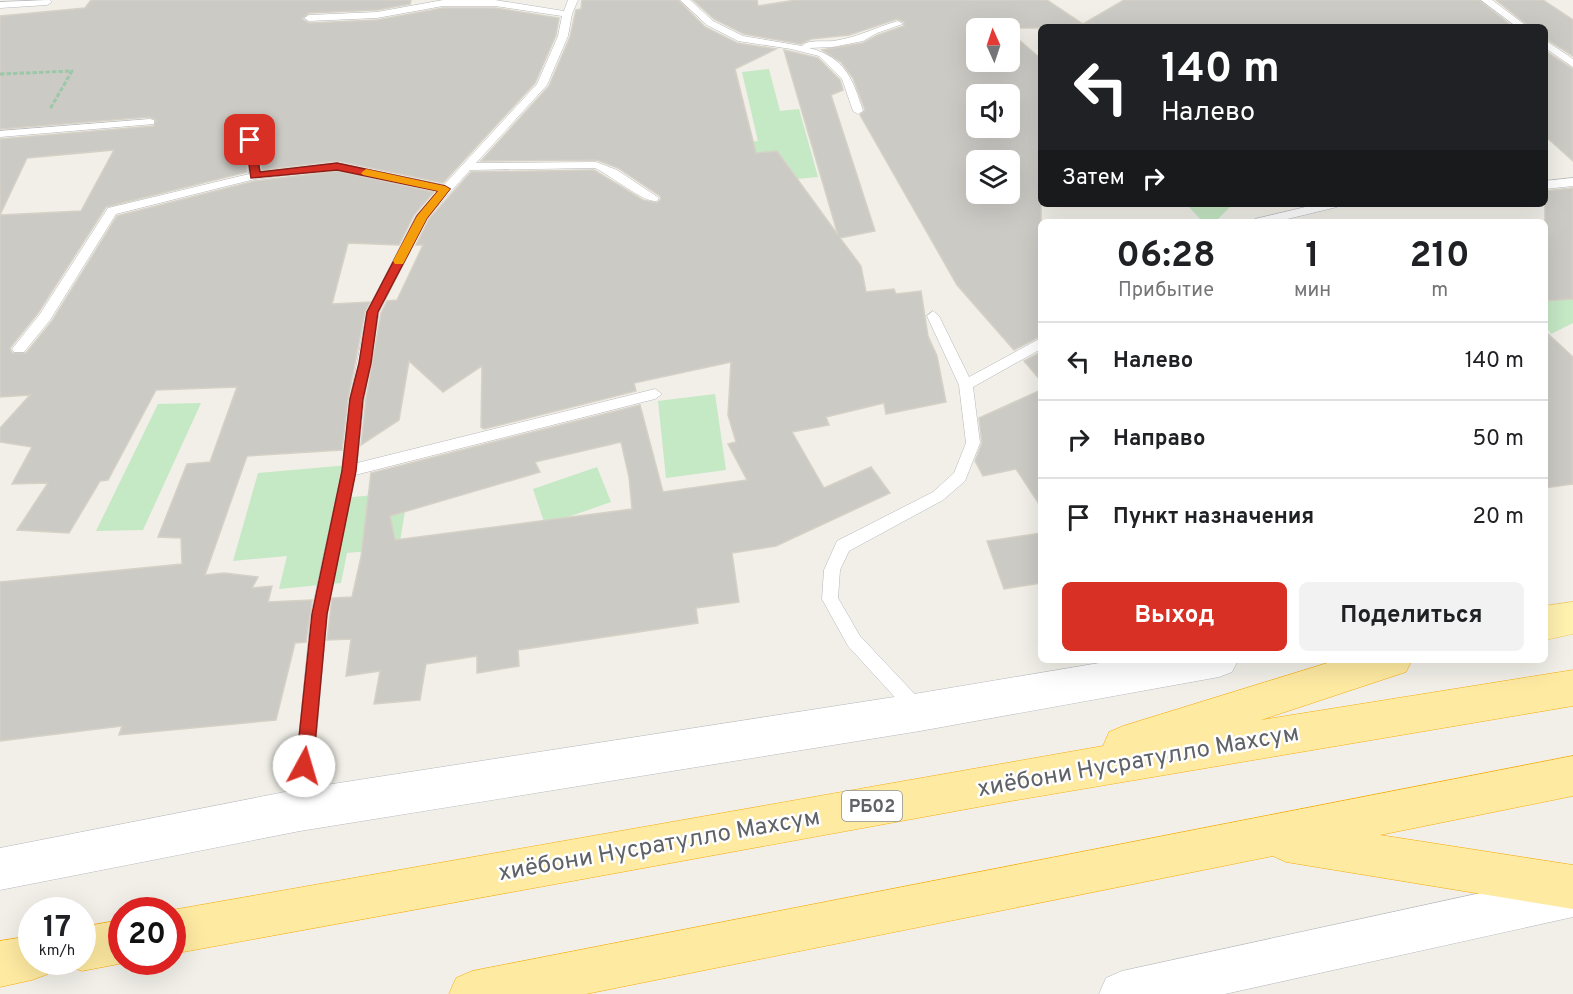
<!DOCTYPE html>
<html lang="ru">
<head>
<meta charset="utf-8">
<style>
	:root { --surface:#fff; --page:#f2f2f2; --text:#202124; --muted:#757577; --line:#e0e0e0; --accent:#d93025 }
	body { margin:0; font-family:Overpass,sans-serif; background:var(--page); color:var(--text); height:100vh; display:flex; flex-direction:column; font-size:22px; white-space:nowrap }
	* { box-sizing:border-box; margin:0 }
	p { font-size:20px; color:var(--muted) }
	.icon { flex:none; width:33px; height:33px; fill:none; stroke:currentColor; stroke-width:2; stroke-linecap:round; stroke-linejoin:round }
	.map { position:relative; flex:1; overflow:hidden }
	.panel { position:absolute; left:1038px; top:219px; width:510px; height:444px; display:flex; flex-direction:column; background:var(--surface); border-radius:9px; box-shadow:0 6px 24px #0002 }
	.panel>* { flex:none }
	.banner { position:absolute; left:1038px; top:24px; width:510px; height:183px; border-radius:9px; box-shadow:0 6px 24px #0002; background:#202124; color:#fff; overflow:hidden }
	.needle { width:39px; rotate:357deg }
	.buttons { position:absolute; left:966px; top:18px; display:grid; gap:12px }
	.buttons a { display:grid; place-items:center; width:54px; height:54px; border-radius:9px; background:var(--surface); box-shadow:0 6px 24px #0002; font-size:30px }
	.speed { position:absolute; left:18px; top:897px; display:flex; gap:12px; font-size:30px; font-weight:700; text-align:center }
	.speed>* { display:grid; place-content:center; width:78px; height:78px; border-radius:50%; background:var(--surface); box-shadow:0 6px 24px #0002; line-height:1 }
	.speed small { font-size:15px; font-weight:400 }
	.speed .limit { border:9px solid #d22; background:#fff; color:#111 }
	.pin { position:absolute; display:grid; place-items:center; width:51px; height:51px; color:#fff; margin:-26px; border-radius:12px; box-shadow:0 3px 9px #0006 }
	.me { position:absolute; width:66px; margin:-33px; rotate:6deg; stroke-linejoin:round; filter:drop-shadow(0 0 4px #0008) }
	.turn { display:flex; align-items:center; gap:21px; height:126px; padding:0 24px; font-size:27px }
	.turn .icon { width:78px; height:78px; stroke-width:2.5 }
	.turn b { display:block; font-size:42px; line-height:51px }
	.then { display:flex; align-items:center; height:57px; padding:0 24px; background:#0003; gap:12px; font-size:22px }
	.eta { display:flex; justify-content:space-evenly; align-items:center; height:102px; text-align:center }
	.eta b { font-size:36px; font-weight:700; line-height:42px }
	.primary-button { display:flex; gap:12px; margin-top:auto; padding:12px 24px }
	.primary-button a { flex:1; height:69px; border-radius:9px; background:var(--accent); color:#fff; font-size:24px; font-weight:700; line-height:69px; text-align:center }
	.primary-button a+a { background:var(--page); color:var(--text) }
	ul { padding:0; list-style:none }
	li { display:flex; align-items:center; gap:18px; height:78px; padding:0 24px; border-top:2px solid var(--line) }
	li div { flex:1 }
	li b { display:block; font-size:22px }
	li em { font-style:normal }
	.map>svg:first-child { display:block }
	.green { fill:#c5e8c5 }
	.building { fill:#cccac5; stroke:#d6d1c6; stroke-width:1.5; fill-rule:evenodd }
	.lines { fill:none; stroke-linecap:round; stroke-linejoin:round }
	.service-casing { stroke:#b5b8bc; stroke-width:1 }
	.tertiary-casing { stroke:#b5b8bc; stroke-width:1 }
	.primary-casing { stroke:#f2c960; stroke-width:1 }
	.trunk-casing { stroke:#f9ab00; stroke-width:1 }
	.path { stroke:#9cc7a9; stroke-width:3; stroke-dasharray:4.5 2; stroke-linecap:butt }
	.service { fill:#fff; fill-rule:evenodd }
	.tertiary { fill:#fff; fill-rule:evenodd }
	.primary { fill:#fff2af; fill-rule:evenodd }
	.trunk { fill:#feeaa1; fill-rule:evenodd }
	.route { fill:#d93025; stroke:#8d1f18; stroke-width:1.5 }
	.slow { fill:#f59e0b }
	.labels { text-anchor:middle; stroke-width:5; stroke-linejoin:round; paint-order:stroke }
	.shield { fill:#fff; stroke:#8f9295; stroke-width:1.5 }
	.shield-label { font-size:18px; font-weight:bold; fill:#5f6368 }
	.near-street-label { font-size:24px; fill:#5f6368; stroke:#fff }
</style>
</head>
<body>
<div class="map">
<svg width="1573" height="994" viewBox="0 0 1573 994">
	<rect width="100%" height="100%" fill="#f1efe8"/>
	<path class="green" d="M 769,69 L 780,111 L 799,109 L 818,177 L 741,184 L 733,144 L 758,141 L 742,72 Z
		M 1186,204 L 1233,204 L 1215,222 L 1203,222 Z
		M 1545,237 L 1573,257 L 1573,323 L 1551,334 L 1545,325 Z
		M 715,394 L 726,470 L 666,478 L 658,401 Z
		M 201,403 L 143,530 L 96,531 L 158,404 Z
		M 349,465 L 342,498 L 408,492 L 399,548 L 347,553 L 341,583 L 279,589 L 287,556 L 233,561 L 258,473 Z
		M 597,467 L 611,502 L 545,525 L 533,489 Z"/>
	<path class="building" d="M 91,0 L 411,0 L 410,4 L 377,10 L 309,13 L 302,19 L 309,23 L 377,20 L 443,8 L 495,8 L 559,18 L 556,35 L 535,83 L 443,183 L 337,161 L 262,170 L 254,121 L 251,118 L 243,118 L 241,120 L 247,172 L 106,207 L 38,313 L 10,348 L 12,353 L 26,353 L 52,321 L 117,216 L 255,181 L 337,171 L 434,192 L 414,215 L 399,245 L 348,243 L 332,304 L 370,302 L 365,312 L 348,399 L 342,450 L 247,456 L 205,575 L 224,573 L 258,577 L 252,588 L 272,586 L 268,602 L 312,600 L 306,642 L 295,643 L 276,720 L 119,735 L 122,726 L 0,741 L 0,582 L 182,564 L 181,538 L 158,537 L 187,464 L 210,462 L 237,387 L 156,390 L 108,480 L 100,481 L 69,533 L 17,530 L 48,483 L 12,484 L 32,447 L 0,442 L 0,428 L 30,395 L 0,397 L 0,139 L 154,126 L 156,120 L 150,117 L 0,129 L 0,16 L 85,8 ZM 114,150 L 81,211 L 0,215 L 27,158 Z
		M 582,0 L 678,0 L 705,27 L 737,43 L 776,49 L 735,69 L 756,153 L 777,151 L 838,235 L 784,50 L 818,58 L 840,80 L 843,90 L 831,95 L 875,231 L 840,238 L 861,266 L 866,292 L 894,289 L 896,294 L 921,291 L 928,336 L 937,356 L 946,402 L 886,414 L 884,403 L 826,417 L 829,425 L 792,432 L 824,488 L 871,467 L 890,493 L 776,546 L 732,553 L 739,602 L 696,608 L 698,623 L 518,650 L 519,666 L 477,673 L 477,656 L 426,664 L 420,700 L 374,704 L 380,671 L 346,676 L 351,639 L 327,640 L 332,598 L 352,597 L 361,557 L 371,473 L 640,405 L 663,492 L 747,480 L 728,444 L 736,442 L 728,415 L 731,362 L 634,383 L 636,391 L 484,429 L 481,427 L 482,366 L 443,392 L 409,361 L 399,420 L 361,445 L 366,399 L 381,313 L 387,301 L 397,300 L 423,245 L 416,245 L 429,219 L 471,172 L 594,170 L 643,200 L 657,203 L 661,199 L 660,196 L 618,168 L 597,160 L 481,161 L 549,86 L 570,37 L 576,10 L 581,9 ZM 621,442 L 629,477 L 632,509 L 395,540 L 390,516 L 540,472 L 535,462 Z
		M 693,0 L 757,0 L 758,6 L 796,0 L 1047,0 L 1083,24 L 1124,0 L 1479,0 L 1513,27 L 976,28 L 976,62 L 1010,62 L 1010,32 L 1041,59 L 1041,336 L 1014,350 L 957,285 L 860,115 L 865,110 L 853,78 L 841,62 L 822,50 L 863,43 L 878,35 L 904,26 L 904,22 L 897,19 L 849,35 L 811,39 L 801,44 L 744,34 L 714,19 ZM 976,94 L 1010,94 L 1010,128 L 976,128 ZM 976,160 L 1010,160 L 1010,194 L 976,194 Z
		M 1496,0 L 1543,0 L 1573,20 L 1573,56 L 1545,38 L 1545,27 L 1530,27 Z
		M 1545,51 L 1573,69 L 1573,161 L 1545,136 Z
		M 1573,188 L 1573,299 L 1545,301 L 1545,191 Z
		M 1545,331 L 1573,357 L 1573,484 L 1545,488 Z
		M 1041,352 L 1041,381 L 1024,361 Z
		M 1041,390 L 1041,507 L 1016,469 L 983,476 L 975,461 L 982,443 L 979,418 Z
		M 1041,533 L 1041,583 L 1004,589 L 987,541 Z"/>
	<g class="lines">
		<g class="service-casing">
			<path id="service" d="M 50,0 L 52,2 L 47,5 L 0,8 L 0,2 Z
				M 443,0 L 495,0 L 564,11 L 568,0 L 578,0 L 572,14 L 568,36 L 547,85 L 476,163 L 596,162 L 617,170 L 659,198 L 657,201 C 644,203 610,175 595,168 L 470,170 L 427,218 L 379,312 L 364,399 L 357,463 L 655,389 L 662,394 L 655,399 L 355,475 L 327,614 L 310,807 L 308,814 L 301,816 L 294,814 L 292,807 L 311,614 L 342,471 L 350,399 L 367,312 L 416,216 L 438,191 L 337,169 L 255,179 L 116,214 L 50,320 L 24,352 L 14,352 L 12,349 L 40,314 L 108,208 L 249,174 L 243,120 L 251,120 L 252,122 L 260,172 L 337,163 L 444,185 L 537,84 L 558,36 L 562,16 L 495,6 L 443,6 L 377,18 L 309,21 L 304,18 L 309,15 L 377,12 Z
				M 680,0 L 690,0 L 713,21 L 743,36 L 802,46 C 807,39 824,42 833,41 C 856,38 876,27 898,21 L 903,24 L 877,33 L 863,41 L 833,47 L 809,48 C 845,57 853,79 863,111 L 858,114 L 853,111 L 842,79 L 819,56 L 791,49 L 738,41 L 707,25 Z
				M 1481,0 L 1492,0 L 1528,27 L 1517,27 Z
				M 1545,40 L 1573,59 L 1573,67 L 1545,48 Z
				M 150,119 L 154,120 L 154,124 L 0,137 L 0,131 Z
				M 1573,178 L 1573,186 L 1545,189 L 1545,181 Z
				M 1318,204 L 1339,204 L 1337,207 L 1275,222 L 1253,222 L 1255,219 Z
				M 933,311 L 939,316 L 969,377 L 1041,338 L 1041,349 L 973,387 L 980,443 L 965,481 L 943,500 L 849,551 L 840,570 L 838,598 L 860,636 L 924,704 L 927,710 L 924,716 L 918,718 L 912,716 L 848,646 L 822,599 L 824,570 L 837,541 L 933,492 L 954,473 L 966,443 L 959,385 L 927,316 Z"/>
		</g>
		<g class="tertiary-casing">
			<path id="tertiary" d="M 1117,660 L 1238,660 L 1232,672 L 1219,677 L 920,731 L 300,831 L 0,890 L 0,848 L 300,789 L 920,693 Z
				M 1573,873 L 1573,917 L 1225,994 L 1099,994 L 1106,978 L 1122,971 Z"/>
		</g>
		<g class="primary-casing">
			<path id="primary" d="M 1573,602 L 1573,634 L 1545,640 L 1545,606 Z"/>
		</g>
		<g class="trunk-casing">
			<path id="trunk" d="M 1337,660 L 1412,660 L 1406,672 L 1261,720 L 1573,670 L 1573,706 L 1011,801 L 172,954 L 172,910 L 1103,746 L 1109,732 L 1123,726 Z
				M 1573,756 L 1573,796 L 1380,835 L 1573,865 L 1573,909 L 1286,862 L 1273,856 L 586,994 L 449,994 L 456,978 L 472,971 Z
				M 122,920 L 122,962 L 129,962 L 82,971 L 66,965 L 65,962 L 82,962 L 82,927 Z
				M 32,936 L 32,962 L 53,962 L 48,974 L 32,980 L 0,987 L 0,941 Z"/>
		</g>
		<path class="path" d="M 0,74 L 72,71 L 50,109"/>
		<use href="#service" class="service"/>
		<use href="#tertiary" class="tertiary"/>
		<use href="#primary" class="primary"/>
		<use href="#trunk" class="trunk"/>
	</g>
	<path class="route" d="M 250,137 L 255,140 L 260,172 L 337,163 L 445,186 L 450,189 L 427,218 L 378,312 L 371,363 L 363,399 L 356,471 L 327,614 L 313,766 L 310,772 L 304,775 L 299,772 L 296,766 L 312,614 L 342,471 L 350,399 L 359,363 L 367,312 L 417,216 L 438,191 L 337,170 L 251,178 L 245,140 Z"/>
	<path class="slow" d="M 366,169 L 445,186 L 450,189 L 427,218 L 403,264 L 395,264 L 393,261 L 417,216 L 438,191 L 363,175 L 361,173 Z"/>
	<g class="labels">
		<rect class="shield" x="842" y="791" width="60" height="30" rx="4.5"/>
		<g class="shield-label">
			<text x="872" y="812">РБ02</text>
		</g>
		<g class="near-street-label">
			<text transform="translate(1138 760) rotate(-10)" y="8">хиёбони Нусратулло Махсум</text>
			<text transform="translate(659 844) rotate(-10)" y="8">хиёбони Нусратулло Махсум</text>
		</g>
	</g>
</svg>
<div class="buttons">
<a><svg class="needle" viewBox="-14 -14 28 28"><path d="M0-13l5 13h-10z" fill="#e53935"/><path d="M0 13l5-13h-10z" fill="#757577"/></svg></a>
<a><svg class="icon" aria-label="sound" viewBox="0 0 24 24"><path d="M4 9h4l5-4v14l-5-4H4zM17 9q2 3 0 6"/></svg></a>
<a><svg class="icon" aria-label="layers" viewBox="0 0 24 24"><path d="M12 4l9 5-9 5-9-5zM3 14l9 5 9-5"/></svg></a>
</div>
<div class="speed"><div>17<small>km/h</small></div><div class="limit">20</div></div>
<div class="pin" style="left:250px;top:140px;background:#d93025"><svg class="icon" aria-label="arrive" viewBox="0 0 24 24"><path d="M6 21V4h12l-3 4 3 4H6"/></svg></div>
<svg class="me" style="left:304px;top:766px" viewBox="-20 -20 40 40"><circle r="19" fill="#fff"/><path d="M0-13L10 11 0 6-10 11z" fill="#d93025"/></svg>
<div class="banner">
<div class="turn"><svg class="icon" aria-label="left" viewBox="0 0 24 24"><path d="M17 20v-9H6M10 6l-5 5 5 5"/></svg><div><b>140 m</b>Налево</div></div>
<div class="then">Затем<svg class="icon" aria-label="right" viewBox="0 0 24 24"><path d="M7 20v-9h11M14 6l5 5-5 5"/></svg></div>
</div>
<section class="panel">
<div class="eta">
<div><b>06:28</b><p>Прибытие</p></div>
<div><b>1</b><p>мин</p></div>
<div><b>210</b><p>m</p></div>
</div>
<ul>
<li><svg class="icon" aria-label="left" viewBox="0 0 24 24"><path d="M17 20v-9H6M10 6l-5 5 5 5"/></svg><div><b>Налево</b></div><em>140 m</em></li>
<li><svg class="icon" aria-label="right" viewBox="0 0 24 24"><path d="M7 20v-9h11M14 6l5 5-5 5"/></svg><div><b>Направо</b></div><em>50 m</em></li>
<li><svg class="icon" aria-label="arrive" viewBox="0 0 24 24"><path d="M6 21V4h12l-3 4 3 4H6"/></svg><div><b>Пункт назначения</b></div><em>20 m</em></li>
</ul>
<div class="primary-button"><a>Выход</a><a>Поделиться</a></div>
</section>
</div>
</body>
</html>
